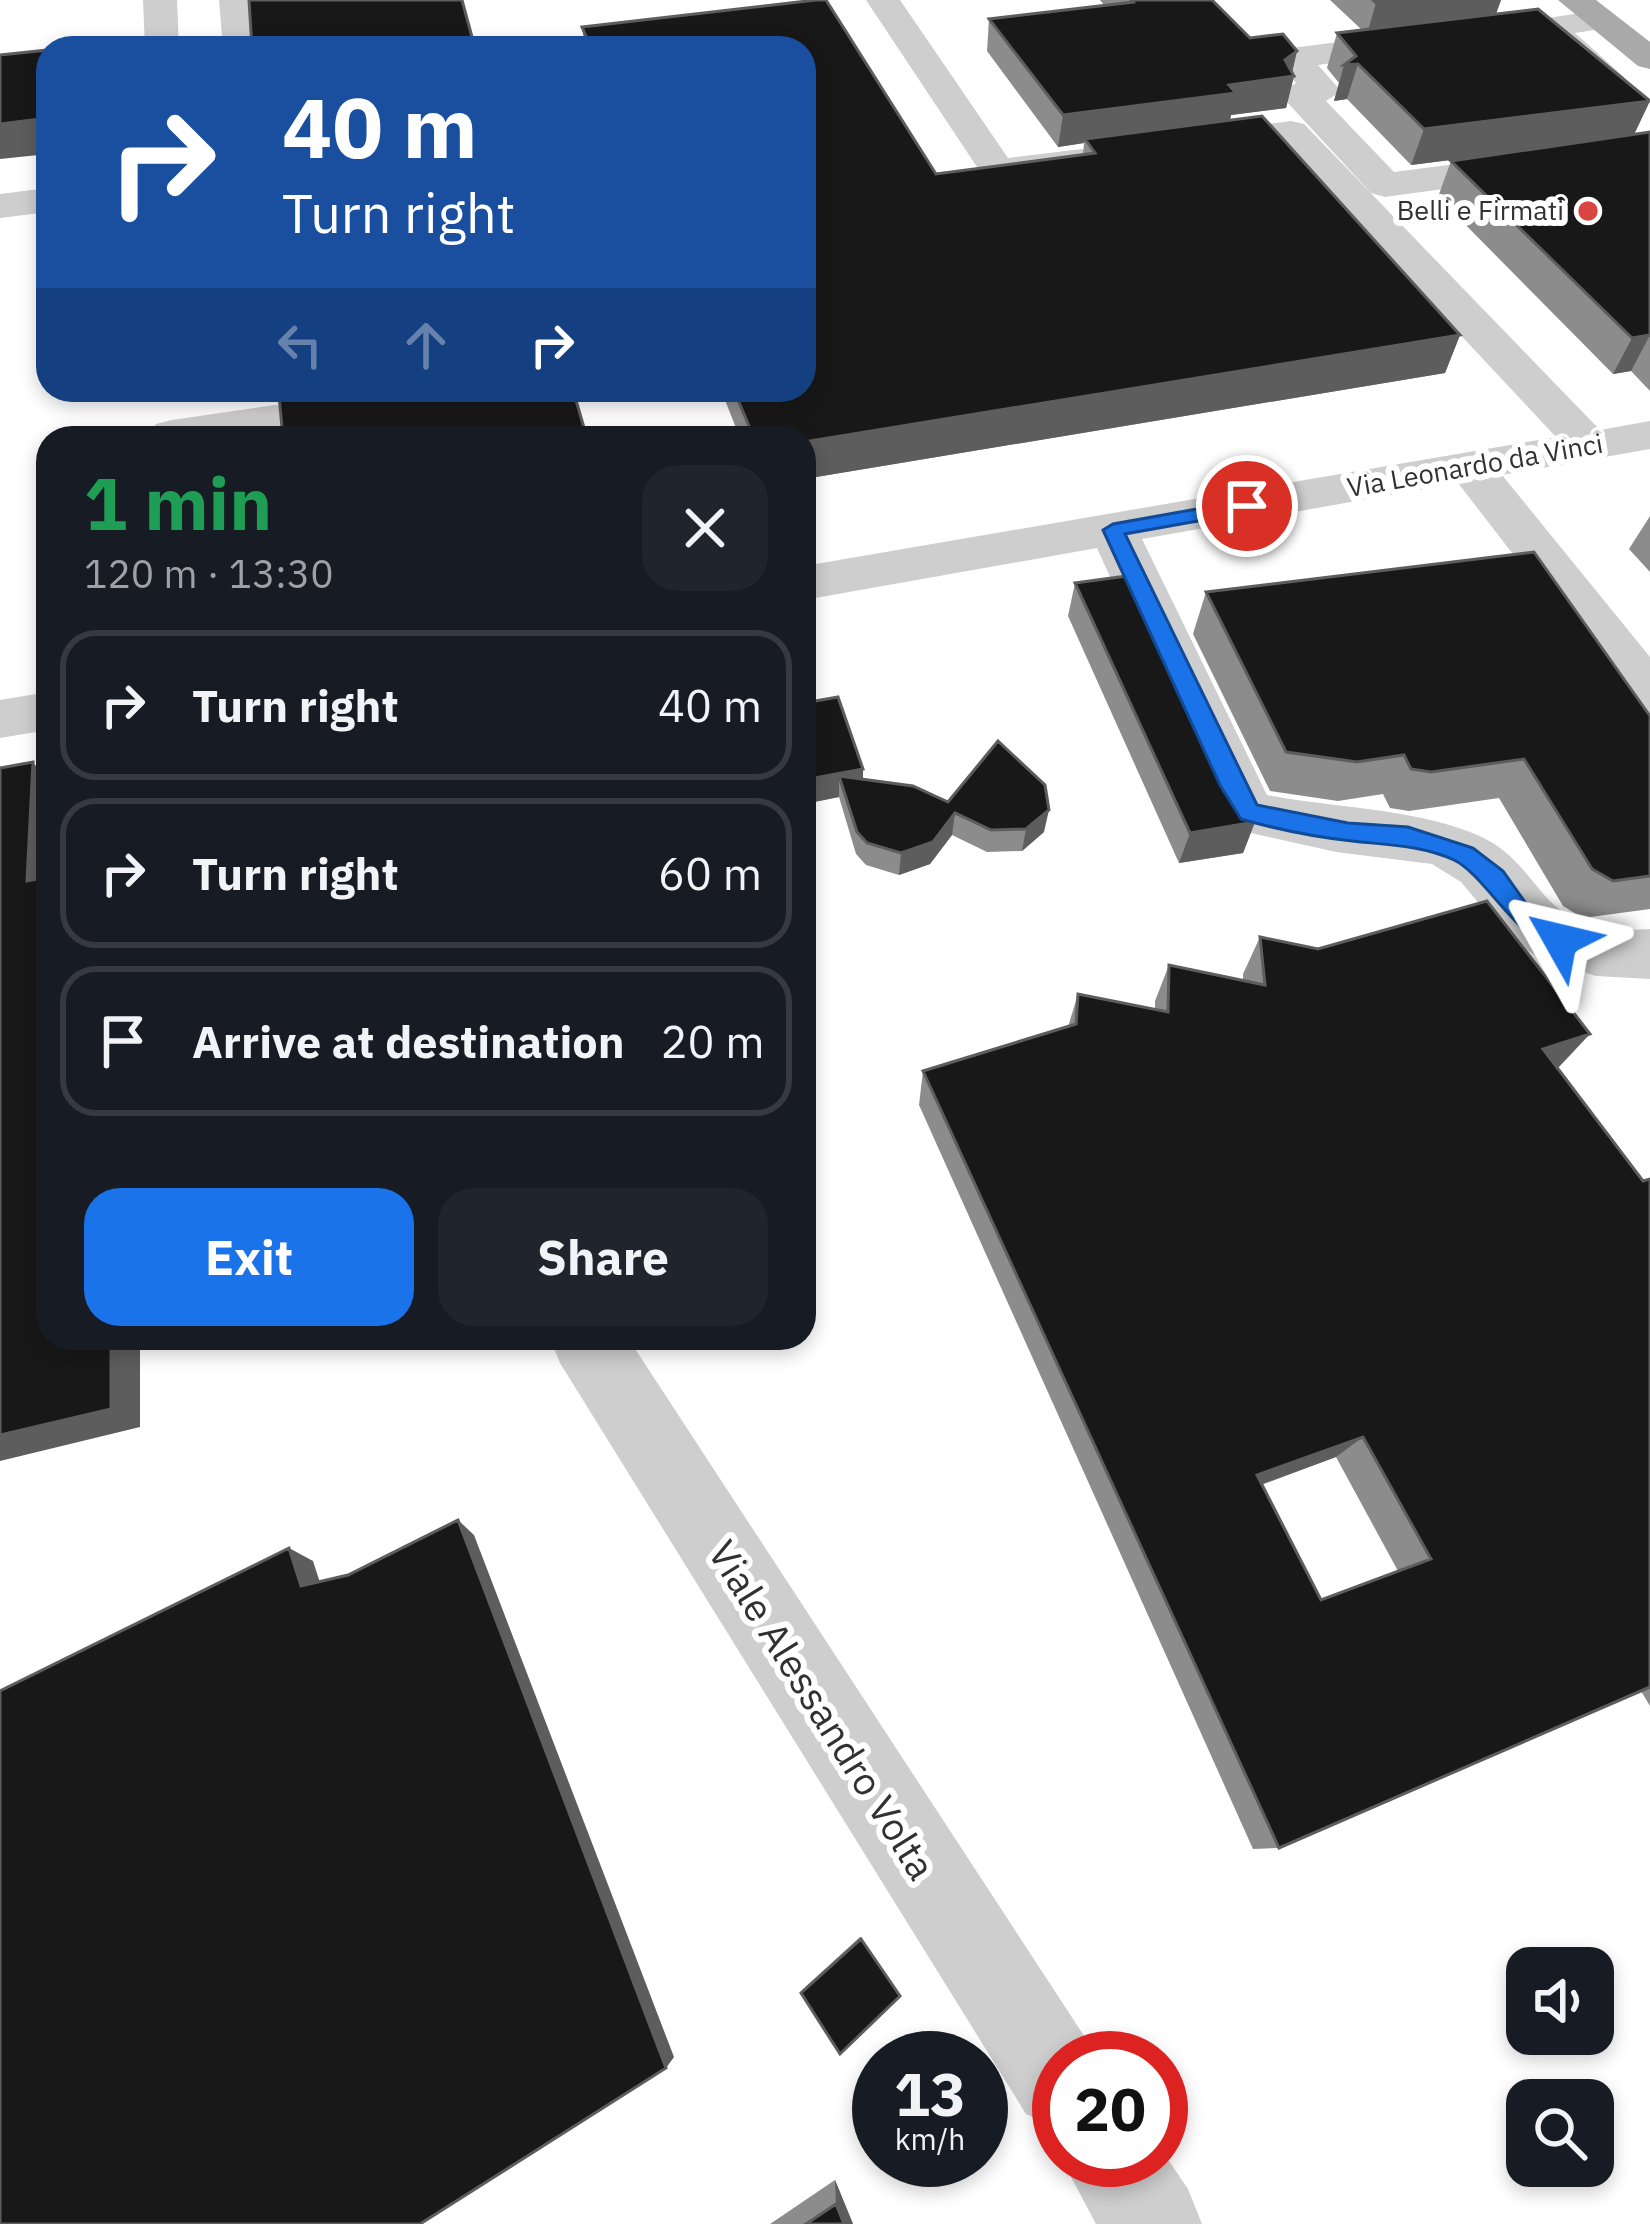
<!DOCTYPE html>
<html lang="en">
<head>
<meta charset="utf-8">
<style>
	:root { --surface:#171b24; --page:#20242c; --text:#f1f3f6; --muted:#9ea1a6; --line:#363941; --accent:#1a73e8 }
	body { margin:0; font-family:"IBM Plex Sans",sans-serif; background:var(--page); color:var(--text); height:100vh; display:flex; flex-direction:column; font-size:45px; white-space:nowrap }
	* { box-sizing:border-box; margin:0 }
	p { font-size:39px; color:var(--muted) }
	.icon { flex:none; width:66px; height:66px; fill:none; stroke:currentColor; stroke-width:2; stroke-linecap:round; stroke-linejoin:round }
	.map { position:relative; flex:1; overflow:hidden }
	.sheet { position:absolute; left:36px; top:426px; width:780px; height:924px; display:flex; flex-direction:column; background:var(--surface); border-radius:36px; box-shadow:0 6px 18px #0003 }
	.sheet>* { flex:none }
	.top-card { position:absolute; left:36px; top:36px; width:780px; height:366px; border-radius:36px; box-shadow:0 6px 18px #0003; background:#1a4fa0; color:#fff; overflow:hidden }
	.tools { position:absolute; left:1506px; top:1947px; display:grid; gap:24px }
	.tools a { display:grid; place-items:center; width:108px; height:108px; border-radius:24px; background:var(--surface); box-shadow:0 6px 18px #0003; font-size:60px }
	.speed { position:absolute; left:852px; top:2031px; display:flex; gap:24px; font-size:60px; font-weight:700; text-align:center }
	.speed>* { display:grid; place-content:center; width:156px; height:156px; border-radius:50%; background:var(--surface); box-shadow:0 6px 18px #0003; line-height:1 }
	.speed small { font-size:30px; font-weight:400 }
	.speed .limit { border:18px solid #d22; background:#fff; color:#111 }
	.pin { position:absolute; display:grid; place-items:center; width:102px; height:102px; color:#fff; margin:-51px; border:6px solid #fff; border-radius:50%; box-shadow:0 3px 12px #0007 }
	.me { position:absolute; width:132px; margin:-66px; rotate:307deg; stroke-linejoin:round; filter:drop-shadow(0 0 9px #0008) }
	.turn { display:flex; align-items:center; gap:42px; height:252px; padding:0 48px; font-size:54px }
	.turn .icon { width:156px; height:156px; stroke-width:2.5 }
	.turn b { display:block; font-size:84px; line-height:102px }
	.lanes { display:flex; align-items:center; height:114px; padding:0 48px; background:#0003; justify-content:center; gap:60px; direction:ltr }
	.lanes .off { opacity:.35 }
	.round { display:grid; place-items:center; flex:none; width:126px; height:126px; border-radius:36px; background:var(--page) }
	.overview { display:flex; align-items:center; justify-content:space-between; height:204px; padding:0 48px }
	h1 { font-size:72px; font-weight:700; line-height:90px; color:#1e9e55 }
	.cta { display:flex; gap:24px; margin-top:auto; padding:24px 48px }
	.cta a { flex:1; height:138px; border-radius:36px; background:var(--accent); color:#fff; font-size:48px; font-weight:700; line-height:138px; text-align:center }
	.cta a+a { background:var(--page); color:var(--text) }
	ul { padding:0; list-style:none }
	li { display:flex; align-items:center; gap:36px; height:150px; margin:0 24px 18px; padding:0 24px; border:6px solid var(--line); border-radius:36px }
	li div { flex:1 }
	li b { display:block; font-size:45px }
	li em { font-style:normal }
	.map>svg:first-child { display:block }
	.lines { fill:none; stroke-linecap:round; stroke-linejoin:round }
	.minor { fill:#cecece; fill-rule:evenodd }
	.major { fill:#a9a9a9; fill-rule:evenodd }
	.wall { fill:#8c8c8c; fill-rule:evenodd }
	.shaded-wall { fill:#5d5d5d }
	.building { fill:#181818; stroke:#5d5d5d; stroke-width:3; fill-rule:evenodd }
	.route { fill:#1a73e8; stroke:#114b97; stroke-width:3 }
	.poi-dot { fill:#db4541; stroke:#fff; stroke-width:4.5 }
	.labels { text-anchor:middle; stroke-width:12; stroke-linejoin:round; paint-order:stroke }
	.far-poi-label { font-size:27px; fill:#313131; stroke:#fff; text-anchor:end }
	.far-street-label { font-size:27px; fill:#313131; stroke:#fff }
	.near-street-label { font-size:39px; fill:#313131; stroke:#fff }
</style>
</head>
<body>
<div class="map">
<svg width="1650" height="2224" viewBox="0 0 1650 2224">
	<rect width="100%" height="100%" fill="#fff"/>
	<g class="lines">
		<path class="minor" d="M 143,0 L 177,0 L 179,48 L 145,48 Z
			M 219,0 L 253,0 L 257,48 L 223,48 Z
			M 866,0 L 900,0 L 1008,158 L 1082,149 L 1095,152 L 1101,160 L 1095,168 L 998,182 L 985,179 Z
			M 1601,10 L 1618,20 L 1613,27 L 1575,33 L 1624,77 L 1619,85 L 1593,85 L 1529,27 L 1534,20 Z
			M 1418,32 L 1430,35 L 1435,42 L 1430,49 L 1318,65 L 1341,91 L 1326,101 L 1394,172 L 1650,139 L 1650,161 L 1385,197 L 1371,193 L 1286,101 L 1281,93 L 1296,83 L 1274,58 L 1279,51 L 1291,48 Z
			M 1291,121 L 1304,124 L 1600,430 L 1650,421 L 1650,449 L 1502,475 L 1650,657 L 1650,713 L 1631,707 L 1458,483 L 1142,539 L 1267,795 C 1334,808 1406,808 1470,832 C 1551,862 1528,938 1650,929 L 1650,979 L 1596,976 L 1538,957 L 1507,937 L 1461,882 L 1432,864 L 1336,852 L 1229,828 L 1204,785 L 1097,548 L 804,600 L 804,566 L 1556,437 L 1282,144 L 1190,156 L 1177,153 L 1171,145 L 1177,137 L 1190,134 Z
			M 48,188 L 48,212 L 0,218 L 0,194 Z
			M 275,405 L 291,409 L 298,419 L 291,429 L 239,438 L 152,438 L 149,434 L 156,424 L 172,420 Z
			M 48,692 L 48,730 L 0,738 L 0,700 Z
			M 550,1338 L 628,1338 L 1092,2048 L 1097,2058 L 1059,2058 L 1059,2128 L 1026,2114 L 560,1363 Z
			M 1161,2149 L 1188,2189 L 1202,2224 L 1096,2224 L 1062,2160 L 1161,2160 Z"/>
		<path class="major" d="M 1558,0 L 1596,0 L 1650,42 L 1650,69 L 1638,66 Z"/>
	</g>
	<path class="wall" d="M 816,0 L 826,0 L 936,174 L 1083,154 L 1084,143 L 1058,147 L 987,51 L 989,19 L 1104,5 L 1100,0 L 1212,0 L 1250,38 L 1283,34 L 1297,51 L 1292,72 L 1294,76 L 1286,108 L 1231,115 L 1230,120 L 1262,116 L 1460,335 L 1445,373 L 804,479 L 804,438 L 740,438 L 721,390 L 804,390 L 804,48 L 585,48 L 582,27 Z
		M 1330,0 L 1501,0 L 1496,14 L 1634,135 L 1650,132 L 1650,391 L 1631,371 L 1613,374 L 1438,197 L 1451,161 L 1496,154 L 1411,165 L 1347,99 L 1334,101 L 1339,83 L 1327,68 L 1337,33 L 1362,30 Z
		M 1650,516 L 1650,572 L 1629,549 Z
		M 1075,583 L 1211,756 L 1237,799 L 1255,822 L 1243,853 L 1179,863 L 1068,616 Z
		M 1206,592 L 1650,716 L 1650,909 L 1583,918 L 1563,906 L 1499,798 L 1409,811 L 1390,808 L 1383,794 L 1338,801 L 1270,791 L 1193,634 Z
		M 804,703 L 863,779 L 948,802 L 1044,832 L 1022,851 L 987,852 L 952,835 L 930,864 L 899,875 L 866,865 L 856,854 L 839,797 L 804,804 Z
		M 1260,937 L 1558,1068 L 1643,1181 L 1650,1179 L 1650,1706 L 1641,1691 L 1279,1848 L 1253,1849 L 919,1105 L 923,1071 L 1068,1027 L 1078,994 L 1155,1010 L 1155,1001 L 1169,965 L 1243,981 L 1243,974 ZM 1336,1457 L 1398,1571 L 1321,1600 L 1261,1485 Z
		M 860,1937 L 900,1996 L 801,1993 L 802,1990 Z
		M 835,2180 L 853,2224 L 770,2224 Z"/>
	<path class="shaded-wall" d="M 1402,0 L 1501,0 L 1494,19 L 1367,34 L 1376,3 Z
		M 1297,51 L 1291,77 L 1294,76 L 1286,108 L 1231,115 L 1229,125 L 1085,139 L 1084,143 L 1058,147 L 1063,115 L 1229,85 L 1285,60 Z
		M 1358,64 L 1347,99 L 1334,101 L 1344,65 Z
		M 1650,101 L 1633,137 L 1411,165 L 1424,129 Z
		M 48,118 L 48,154 L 0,159 L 0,124 Z
		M 1460,335 L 1445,373 L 804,479 L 804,442 Z
		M 1650,335 L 1631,371 L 1613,374 L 1632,338 Z
		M 33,762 L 48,783 L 48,906 L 27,881 Z
		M 863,769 L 863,793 L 839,776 L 839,797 L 804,804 L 804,780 Z
		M 1049,810 L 1044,832 L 1022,851 L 1026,829 Z
		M 955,813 L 952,835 L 930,864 L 899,875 L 901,853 Z
		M 1255,822 L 1243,853 L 1179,863 L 1190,833 Z
		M 1590,1034 L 1558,1068 L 1543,1049 Z
		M 111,1338 L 140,1338 L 140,1427 L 0,1461 L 0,1435 Z
		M 1363,1437 L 1336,1457 L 1235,1494 L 1257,1475 Z
		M 458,1520 L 474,1535 L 674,2057 L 666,2068 Z
		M 289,1548 L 313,1561 L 325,1598 L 301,1586 Z
		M 835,2180 L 853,2224 L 844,2224 L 836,2204 Z"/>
	<path class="building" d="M 249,0 L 462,0 L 475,48 L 252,48 Z
		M 816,0 L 826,0 L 936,174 L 1095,153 L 1085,139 L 1262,116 L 1460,335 L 804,442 L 804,438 L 754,438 L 734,390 L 804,390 L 804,48 L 591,48 L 582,27 Z
		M 1131,0 L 1212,0 L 1250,38 L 1283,34 L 1297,51 L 1285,60 L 1294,76 L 1229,85 L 1236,93 L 1063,115 L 989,19 L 1133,2 Z
		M 1373,0 L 1402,0 L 1376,3 Z
		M 1538,9 L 1650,101 L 1424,129 L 1358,64 L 1344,65 L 1356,56 L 1337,33 Z
		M 48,50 L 48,118 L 0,124 L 0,55 Z
		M 1650,132 L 1650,335 L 1632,338 L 1451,161 Z
		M 283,390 L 573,390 L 587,438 L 283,438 L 279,396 Z
		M 1534,552 L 1650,716 L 1650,876 L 1613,881 L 1592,869 L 1524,759 L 1431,772 L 1411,769 L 1404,755 L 1357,762 L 1286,752 L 1206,592 Z
		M 1127,576 L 1211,756 L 1237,799 L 1246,803 L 1255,822 L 1190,833 L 1075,583 Z
		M 838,697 L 863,769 L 804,780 L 804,703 Z
		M 998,741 L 1045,785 L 1049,810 L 1026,829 L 991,830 L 955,813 L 933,842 L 901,853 L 867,843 L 857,832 L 839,776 L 913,786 L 948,802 Z
		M 33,762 L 27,881 L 48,877 L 48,1338 L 111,1338 L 111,1409 L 0,1435 L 0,768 Z
		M 1487,901 L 1590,1034 L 1543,1049 L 1643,1181 L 1650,1179 L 1650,1687 L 1279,1848 L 923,1071 L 1076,1024 L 1078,994 L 1168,1012 L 1169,965 L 1265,985 L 1260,937 L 1318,949 ZM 1363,1437 L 1431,1559 L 1321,1600 L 1257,1475 Z
		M 458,1520 L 666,2068 L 420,2224 L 0,2224 L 0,1691 L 289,1548 L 301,1586 L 348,1575 Z
		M 861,1939 L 900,1996 L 840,2054 L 801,1993 Z
		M 836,2204 L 844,2224 L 806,2224 Z"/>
	<path class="route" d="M 1247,500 L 1254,502 L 1254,511 L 1125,534 L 1257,805 L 1348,823 L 1408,827 L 1473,848 L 1503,871 L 1527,905 L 1569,932 L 1573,940 L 1569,947 C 1528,960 1488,876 1454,860 C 1421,845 1387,845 1352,841 C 1316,837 1276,829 1241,819 L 1220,785 L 1103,530 L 1113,524 Z"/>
	<circle class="poi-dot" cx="1588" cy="211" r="12"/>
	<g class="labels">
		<g class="far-poi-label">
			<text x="1564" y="220">Belli e Firmati</text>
		</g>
		<g class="far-street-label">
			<text transform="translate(1475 466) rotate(-10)" y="9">Via Leonardo da Vinci</text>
		</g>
		<g class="near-street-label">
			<text transform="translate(822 1710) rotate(58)" y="14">Viale Alessandro Volta</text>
		</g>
	</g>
</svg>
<div class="tools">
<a><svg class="icon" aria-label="sound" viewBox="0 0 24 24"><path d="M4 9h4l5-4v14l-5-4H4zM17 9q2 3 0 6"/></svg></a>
<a><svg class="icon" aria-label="search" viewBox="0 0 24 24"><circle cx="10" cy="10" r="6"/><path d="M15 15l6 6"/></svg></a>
</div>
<div class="speed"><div>13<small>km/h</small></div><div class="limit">20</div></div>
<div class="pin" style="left:1247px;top:506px;background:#d93025"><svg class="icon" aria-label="arrive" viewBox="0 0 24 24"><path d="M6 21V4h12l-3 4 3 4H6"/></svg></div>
<svg class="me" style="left:1560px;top:940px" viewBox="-20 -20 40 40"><path d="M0-17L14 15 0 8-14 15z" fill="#1a73e8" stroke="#fff" stroke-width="4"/></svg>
<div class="top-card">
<div class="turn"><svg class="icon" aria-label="right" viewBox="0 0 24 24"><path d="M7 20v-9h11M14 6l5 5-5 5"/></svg><div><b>40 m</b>Turn right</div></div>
<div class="lanes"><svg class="icon off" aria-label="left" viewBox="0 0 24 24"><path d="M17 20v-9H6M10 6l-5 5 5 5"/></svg><svg class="icon off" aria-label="ahead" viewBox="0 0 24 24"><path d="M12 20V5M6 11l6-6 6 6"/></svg><svg class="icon" aria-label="right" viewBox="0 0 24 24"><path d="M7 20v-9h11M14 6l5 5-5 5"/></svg></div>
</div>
<section class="sheet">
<div class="overview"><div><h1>1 min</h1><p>120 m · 13:30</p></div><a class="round"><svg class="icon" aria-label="close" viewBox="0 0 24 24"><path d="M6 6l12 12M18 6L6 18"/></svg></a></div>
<ul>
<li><svg class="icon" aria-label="right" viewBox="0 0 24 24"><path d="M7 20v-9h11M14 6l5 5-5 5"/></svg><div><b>Turn right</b></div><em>40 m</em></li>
<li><svg class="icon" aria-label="right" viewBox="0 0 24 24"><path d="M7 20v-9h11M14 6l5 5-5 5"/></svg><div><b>Turn right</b></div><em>60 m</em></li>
<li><svg class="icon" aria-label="arrive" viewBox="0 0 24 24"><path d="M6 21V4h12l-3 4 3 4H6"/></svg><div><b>Arrive at destination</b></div><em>20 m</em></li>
</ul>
<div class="cta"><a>Exit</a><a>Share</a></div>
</section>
</div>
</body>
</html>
